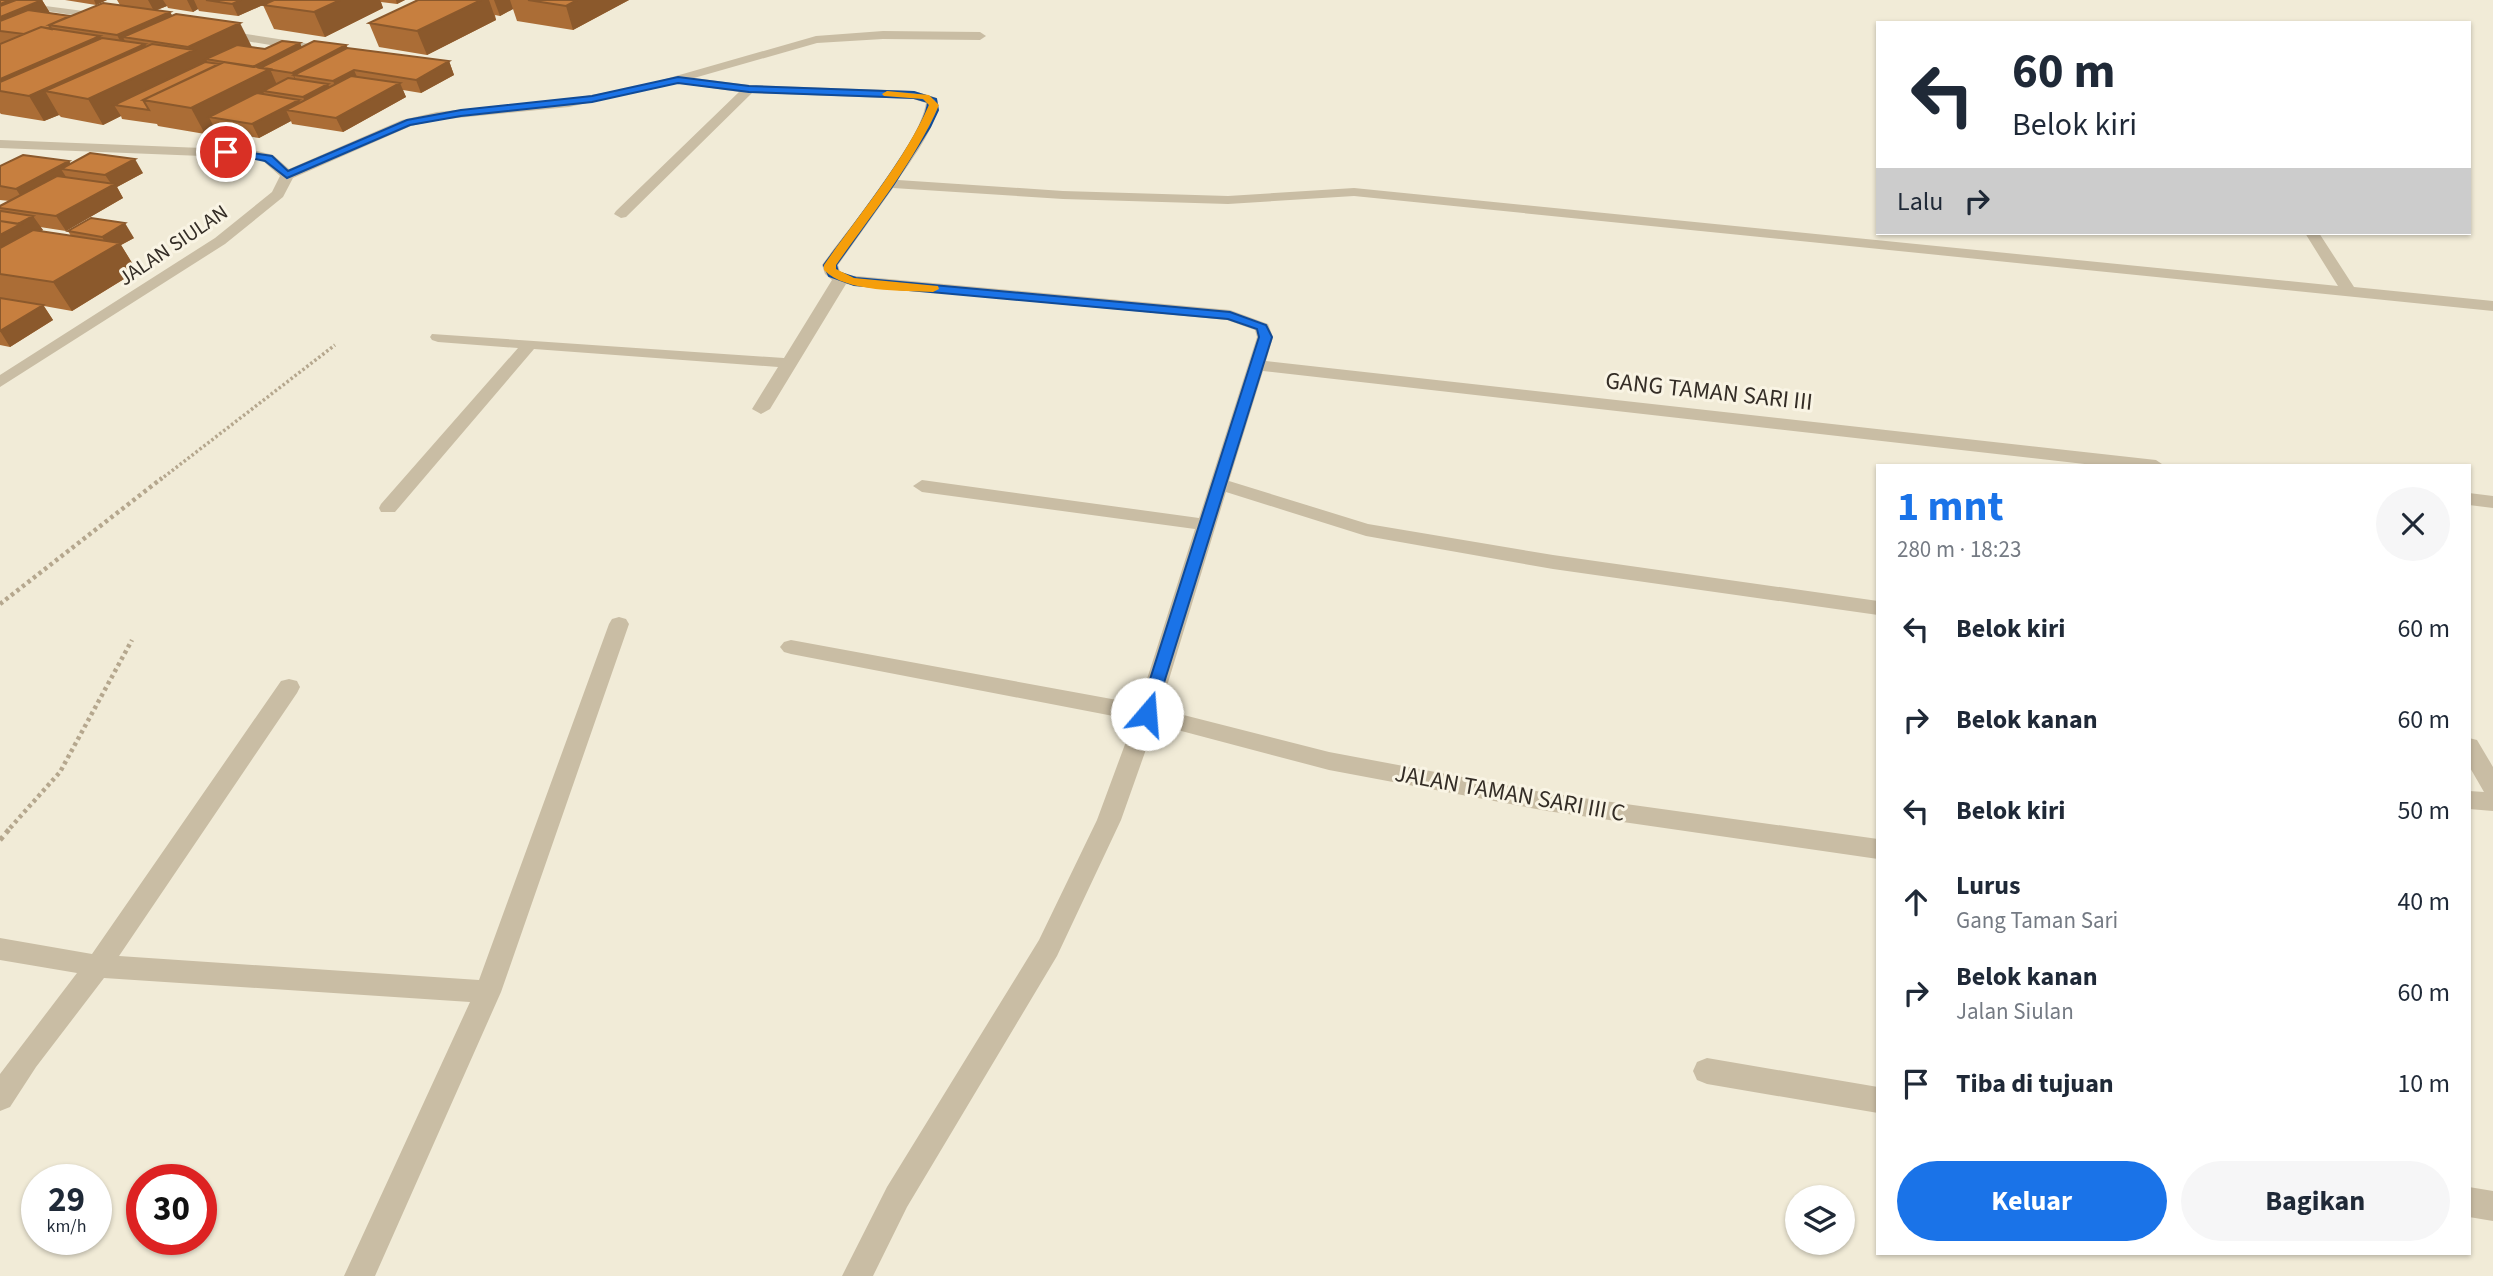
<!DOCTYPE html>
<html lang="id">
<head>
<meta charset="utf-8">
<style>
	:root { --surface:#fff; --page:#f6f6f7; --text:#1f2937; --muted:#747a83; --accent:#1a73e8 }
	body { margin:0; font-family:"Source Sans 3",sans-serif; background:var(--page); color:var(--text); height:100vh; display:flex; flex-direction:column; font-size:26px; white-space:nowrap }
	* { box-sizing:border-box; margin:0 }
	p { font-size:23px; color:var(--muted) }
	.icon { flex:none; width:38px; height:38px; fill:none; stroke:currentColor; stroke-width:2; stroke-linecap:round; stroke-linejoin:round }
	.map { position:relative; flex:1; overflow:hidden }
	.details { position:absolute; left:1876px; top:464px; width:595px; height:791px; display:flex; flex-direction:column; background:var(--surface); border-radius:0px; box-shadow:0 2px 5px #0004 }
	.details>* { flex:none }
	.banner { position:absolute; left:1876px; top:21px; width:595px; height:214px; border-radius:0px; box-shadow:0 2px 5px #0004; background:#fff; color:var(--text); overflow:hidden }
	.fabs { position:absolute; left:1785px; top:1185px; display:grid; gap:14px }
	.fabs a { display:grid; place-items:center; width:70px; height:70px; border-radius:50%; background:var(--surface); box-shadow:0 2px 5px #0004; font-size:35px }
	.speed { position:absolute; left:21px; top:1164px; display:flex; gap:14px; font-size:35px; font-weight:700; text-align:center }
	.speed>* { display:grid; place-content:center; width:91px; height:91px; border-radius:50%; background:var(--surface); box-shadow:0 2px 5px #0004; line-height:1 }
	.speed small { font-size:18px; font-weight:400 }
	.speed .limit { border:10px solid #d22; background:#fff; color:#111 }
	.pin { position:absolute; display:grid; place-items:center; width:60px; height:60px; color:#fff; margin:-30px; border:4px solid #fff; border-radius:50%; box-shadow:0 2px 7px #0007 }
	.me { position:absolute; width:77px; margin:-38px; rotate:18deg; stroke-linejoin:round; filter:drop-shadow(0 0 5px #0008) }
	.turn { display:flex; align-items:center; gap:24px; height:147px; padding:0 21px; font-size:32px }
	.turn .icon { width:91px; height:91px; stroke-width:2.5 }
	.turn b { display:block; font-size:49px; line-height:60px }
	.then { display:flex; align-items:center; height:66px; padding:0 21px; background:#0003; gap:14px; font-size:26px }
	.round { display:grid; place-items:center; flex:none; width:74px; height:74px; border-radius:37px; background:var(--page) }
	.headline { display:flex; align-items:center; justify-content:space-between; height:119px; padding:0 21px }
	h1 { font-size:42px; font-weight:700; line-height:52px; color:var(--accent) }
	.cta { display:flex; gap:14px; margin-top:auto; padding:14px 21px }
	.cta a { flex:1; height:80px; border-radius:42px; background:var(--accent); color:#fff; font-size:28px; font-weight:700; line-height:80px; text-align:center }
	.cta a+a { background:var(--page); color:var(--text) }
	ul { padding:0; list-style:none }
	li { display:flex; align-items:center; gap:21px; height:91px; padding:0 21px }
	li div { flex:1 }
	li b { display:block; font-size:26px }
	li em { font-style:normal }
	.map>svg:first-child { display:block }
	.lines { fill:none; stroke-linecap:round; stroke-linejoin:round }
	.path-far2 { stroke:#b5a78e; stroke-width:3.5; stroke-dasharray:2.5 2.5; stroke-linecap:butt }
	.path-far1 { stroke:#b5a78e; stroke-width:4.5; stroke-dasharray:3.5 3.5; stroke-linecap:butt }
	.path { stroke:#b5a78e; stroke-width:5; stroke-dasharray:4.5 4.5; stroke-linecap:butt }
	.minor { fill:#c9bda4; fill-rule:evenodd }
	.wall { fill:#ab6d36 }
	.shaded-wall { fill:#8b592c }
	.building { fill:#c77f3f; stroke:#8b592c; stroke-width:2 }
	.route { fill:#1a73e8; stroke:#114b97; stroke-width:2 }
	.slow { fill:#f59e0b }
	.labels { text-anchor:middle; stroke-width:6; stroke-linejoin:round; paint-order:stroke }
	.far-street-label { font-size:21px; fill:#342d26; stroke:#f9f4e4 }
	.street-label { font-size:24px; fill:#342d26; stroke:#f9f4e4 }
</style>
</head>
<body>
<div class="map">
<svg width="2493" height="1276" viewBox="0 0 2493 1276">
	<rect width="100%" height="100%" fill="#f1ebd7"/>
	<g class="lines">
		<path class="path-far2" d="M 160,480 L 335,345"/>
		<path class="path-far1" d="M 0,604 L 162,478
			M 10,828 L 60,772 L 132,640"/>
		<path class="path" d="M 0,840 L 12,826"/>
		<path class="minor" d="M 0,0 L 106,14 L 112,17 L 106,20 L 0,4 Z
			M 220,30 L 330,47 L 336,51 L 330,55 L 216,36 L 214,34 Z
			M 883,31 L 980,32 L 986,36 L 980,40 L 883,39 L 817,43 L 694,78 L 749,85 L 914,91 L 937,98 C 943,119 910,162 898,180 L 1063,191 L 1228,196 L 1354,188 L 2338,286 L 2305,233 L 2319,233 L 2354,287 L 2493,301 L 2493,311 L 1354,196 L 1228,204 L 1063,199 L 893,188 L 838,265 L 840,272 L 845,275 L 1230,310 L 1268,324 L 1273,337 L 1266,361 L 2156,460 L 2165,466 L 2102,466 L 1263,371 L 1229,481 L 1368,524 L 1553,555 L 1878,601 L 1878,615 L 1553,569 L 1366,536 L 1226,492 L 1160,709 L 1329,752 L 1547,793 L 1878,839 L 1878,859 L 1547,811 L 1329,770 L 1155,724 L 1121,820 L 1057,956 L 907,1207 L 873,1276 L 842,1276 L 887,1187 L 1039,940 L 1097,820 L 1134,720 L 791,654 L 784,652 L 780,647 L 784,642 L 791,640 L 1139,704 L 1195,529 L 922,492 L 913,486 L 922,480 L 1199,518 L 1257,337 L 1255,330 L 1227,320 L 846,284 L 770,409 L 761,414 L 752,409 L 778,367 L 534,349 L 395,512 L 381,512 L 379,508 L 381,504 L 518,348 L 438,342 L 432,340 L 430,337 L 432,334 L 784,358 L 832,280 L 825,274 L 822,265 C 851,225 918,148 926,103 L 913,99 L 752,93 L 626,217 L 621,218 L 614,214 L 616,211 L 739,92 L 677,83 L 569,107 L 437,120 L 411,126 L 293,178 L 283,197 L 225,244 L 0,387 L 0,375 L 215,238 L 272,192 L 280,176 L 263,161 L 253,158 L 0,148 L 0,140 L 253,150 L 273,155 L 289,169 L 402,120 L 437,112 L 569,99 L 641,86 L 816,36 Z
			M 2469,493 L 2493,496 L 2493,508 L 2469,505 Z
			M 619,617 L 626,619 L 629,624 L 501,992 L 375,1276 L 344,1276 L 470,1002 L 104,978 L 36,1067 L 10,1107 L 0,1111 L 0,1074 L 77,973 L 0,960 L 0,938 L 92,954 L 281,681 L 289,679 L 297,681 L 300,687 L 297,693 L 119,956 L 479,980 L 609,624 L 612,619 Z
			M 2469,738 L 2477,740 L 2493,767 L 2493,811 L 2469,809 L 2469,791 L 2484,792 L 2469,766 Z
			M 1707,1058 L 1878,1087 L 1878,1113 L 1707,1084 L 1697,1080 L 1693,1071 L 1697,1062 Z
			M 2469,1187 L 2493,1191 L 2493,1221 L 2469,1217 Z"/>
	</g>
	<path class="wall" d="M 0,0 L 42,0 L 50,13 L 48,13 L 70,16 L 120,5 L 117,0 L 274,0 L 238,16 L 199,11 L 198,9 L 193,12 L 168,8 L 167,6 L 157,10 L 170,12 L 172,15 L 252,47 L 265,49 L 300,43 L 301,47 L 346,45 L 348,48 L 449,61 L 454,75 L 421,93 L 403,90 L 406,97 L 343,132 L 292,124 L 291,121 L 259,138 L 216,131 L 215,129 L 205,134 L 158,126 L 157,124 L 122,119 L 121,116 L 103,125 L 61,117 L 59,115 L 44,121 L 1,114 L 0,113 L 0,44 L 3,43 L 0,43 Z
		M 65,0 L 107,0 L 96,5 Z
		M 274,0 L 405,0 L 397,4 L 381,2 L 383,8 L 325,37 L 274,29 L 263,5 Z
		M 418,0 L 629,0 L 573,30 L 517,21 L 513,9 L 500,16 L 495,15 L 496,20 L 427,55 L 379,47 L 369,23 Z
		M 69,161 L 70,163 L 143,173 L 117,187 L 123,198 L 66,231 L 40,227 L 43,230 L 41,231 L 71,236 L 68,231 L 134,238 L 121,245 L 137,271 L 72,311 L 44,306 L 53,320 L 10,347 L 0,345 L 0,206 L 10,201 L 0,200 L 0,166 Z"/>
	<path class="shaded-wall" d="M 10,0 L 42,0 L 50,13 L 3,31 L 0,31 L 0,4 Z
		M 94,0 L 107,0 L 96,5 Z
		M 148,0 L 163,0 L 167,6 L 154,11 Z
		M 187,0 L 194,0 L 198,9 L 193,12 Z
		M 241,0 L 274,0 L 238,16 L 232,4 Z
		M 340,0 L 380,0 L 383,8 L 325,37 L 314,12 Z
		M 396,0 L 405,0 L 397,4 Z
		M 481,0 L 489,0 L 496,20 L 427,55 L 417,31 Z
		M 494,0 L 510,0 L 513,9 L 500,16 Z
		M 577,0 L 629,0 L 573,30 L 566,6 Z
		M 170,12 L 183,36 L 123,37 L 130,51 L 145,44 L 157,67 L 190,52 L 188,47 L 240,23 L 252,47 L 206,59 L 210,67 L 143,100 L 114,105 L 121,116 L 103,125 L 88,99 L 45,91 L 59,115 L 44,121 L 29,96 L 0,91 L 0,79 L 100,36 L 112,59 L 126,52 L 117,35 Z
		M 300,43 L 306,57 L 270,69 L 281,94 L 263,91 L 268,102 L 209,117 L 215,129 L 205,134 L 191,108 L 253,67 Z
		M 346,45 L 352,59 L 294,75 L 298,86 L 292,73 Z
		M 449,61 L 454,75 L 421,93 L 416,80 Z
		M 354,70 L 360,84 L 339,95 L 333,81 Z
		M 400,83 L 406,97 L 343,132 L 336,118 Z
		M 328,84 L 334,97 L 309,111 L 303,97 Z
		M 299,100 L 305,113 L 286,110 L 291,121 L 259,138 L 252,124 Z
		M 135,159 L 143,173 L 117,187 L 123,198 L 66,231 L 56,216 L 112,185 L 105,175 Z
		M 69,161 L 74,170 L 61,169 L 68,180 L 25,203 L 16,189 Z
		M 33,216 L 43,230 L 30,238 L 0,274 L 0,235 L 11,227 Z
		M 125,223 L 134,238 L 121,245 L 137,271 L 72,311 L 53,282 L 109,249 L 102,237 Z
		M 43,305 L 53,320 L 10,347 L 0,331 Z"/>
	<path class="building" d="M 0,0 L 10,0 L 0,4 Z
		M 16,0 L 42,0 L 0,17 L 0,6 Z
		M 206,0 L 241,0 L 232,4 Z
		M 274,0 L 340,0 L 314,12 L 263,5 Z
		M 418,0 L 481,0 L 417,31 L 369,23 Z
		M 528,0 L 577,0 L 566,6 Z
		M 103,3 L 170,12 L 117,35 L 49,25 Z
		M 28,10 L 70,16 L 49,25 L 51,29 L 41,27 L 24,34 L 0,31 L 0,21 Z
		M 176,14 L 240,23 L 188,47 L 123,37 Z
		M 41,27 L 100,36 L 0,79 L 0,44 Z
		M 102,38 L 145,44 L 29,96 L 0,91 L 0,82 Z
		M 282,41 L 300,43 L 253,67 L 206,59 L 237,45 L 265,49 Z
		M 314,41 L 346,45 L 292,73 L 260,68 Z
		M 152,44 L 194,50 L 88,99 L 45,91 Z
		M 347,48 L 449,61 L 416,80 L 354,70 L 333,81 L 294,75 Z
		M 205,62 L 219,64 L 143,100 L 149,110 L 114,105 Z
		M 224,62 L 270,69 L 191,108 L 143,100 Z
		M 351,76 L 400,83 L 336,118 L 286,110 Z
		M 288,78 L 328,84 L 303,97 L 263,91 Z
		M 257,93 L 299,100 L 252,124 L 209,117 Z
		M 90,153 L 135,159 L 105,175 L 61,169 Z
		M 23,155 L 69,161 L 16,189 L 0,186 L 0,166 Z
		M 57,176 L 115,184 L 56,216 L 0,208 L 0,206 Z
		M 0,211 L 1,211 L 33,216 L 18,224 L 0,221 Z
		M 91,218 L 125,223 L 102,237 L 68,231 Z
		M 0,221 L 21,224 L 0,235 Z
		M 33,230 L 120,243 L 53,282 L 0,274 L 0,248 Z
		M 0,298 L 43,305 L 0,331 Z"/>
	<path class="route" d="M 678,77 L 749,86 L 914,92 L 936,99 L 938,110 L 930,127 L 894,184 L 836,265 L 838,272 L 856,278 L 1230,312 L 1266,325 L 1272,337 L 1153,718 L 1147,720 L 1139,714 L 1259,337 L 1257,329 L 1228,319 L 854,285 L 829,276 L 824,265 C 845,236 928,131 928,102 L 914,98 L 749,92 L 678,83 L 592,102 L 461,116 L 410,125 L 287,178 L 265,161 L 221,152 L 226,149 L 272,156 L 288,171 L 407,120 L 461,110 L 592,96 Z"/>
	<path class="slow" d="M 887,91 L 929,95 L 939,105 C 914,163 872,214 836,265 L 836,269 L 854,278 L 938,286 L 939,289 L 933,292 C 903,290 846,293 824,270 L 824,265 C 860,213 903,163 929,105 L 923,99 L 884,96 L 882,94 Z"/>
	<g class="labels">
		<g class="far-street-label">
			<text transform="translate(173 245) rotate(-34)" y="7">JALAN SIULAN</text>
		</g>
		<g class="street-label">
			<text transform="translate(1709 391) rotate(6)" y="8">GANG TAMAN SARI III</text>
			<text transform="translate(1510 793) rotate(10)" y="8">JALAN TAMAN SARI III C</text>
		</g>
	</g>
</svg>
<div class="fabs">
<a><svg class="icon" aria-label="layers" viewBox="0 0 24 24"><path d="M12 4l9 5-9 5-9-5zM3 14l9 5 9-5"/></svg></a>
</div>
<div class="speed"><div>29<small>km/h</small></div><div class="limit">30</div></div>
<div class="pin" style="left:226px;top:152px;background:#d93025"><svg class="icon" aria-label="arrive" viewBox="0 0 24 24"><path d="M6 21V4h12l-3 4 3 4H6"/></svg></div>
<svg class="me" style="left:1147px;top:714px" viewBox="-20 -20 40 40"><circle r="19" fill="#fff"/><path d="M0-13L10 11 0 6-10 11z" fill="#1a73e8"/></svg>
<div class="banner">
<div class="turn"><svg class="icon" aria-label="left" viewBox="0 0 24 24"><path d="M17 20v-9H6M10 6l-5 5 5 5"/></svg><div><b>60 m</b>Belok kiri</div></div>
<div class="then">Lalu<svg class="icon" aria-label="right" viewBox="0 0 24 24"><path d="M7 20v-9h11M14 6l5 5-5 5"/></svg></div>
</div>
<section class="details">
<div class="headline"><div><h1>1 mnt</h1><p>280 m · 18:23</p></div><a class="round"><svg class="icon" aria-label="close" viewBox="0 0 24 24"><path d="M6 6l12 12M18 6L6 18"/></svg></a></div>
<ul>
<li><svg class="icon" aria-label="left" viewBox="0 0 24 24"><path d="M17 20v-9H6M10 6l-5 5 5 5"/></svg><div><b>Belok kiri</b></div><em>60 m</em></li>
<li><svg class="icon" aria-label="right" viewBox="0 0 24 24"><path d="M7 20v-9h11M14 6l5 5-5 5"/></svg><div><b>Belok kanan</b></div><em>60 m</em></li>
<li><svg class="icon" aria-label="left" viewBox="0 0 24 24"><path d="M17 20v-9H6M10 6l-5 5 5 5"/></svg><div><b>Belok kiri</b></div><em>50 m</em></li>
<li><svg class="icon" aria-label="ahead" viewBox="0 0 24 24"><path d="M12 20V5M6 11l6-6 6 6"/></svg><div><b>Lurus</b><p>Gang Taman Sari</p></div><em>40 m</em></li>
<li><svg class="icon" aria-label="right" viewBox="0 0 24 24"><path d="M7 20v-9h11M14 6l5 5-5 5"/></svg><div><b>Belok kanan</b><p>Jalan Siulan</p></div><em>60 m</em></li>
<li><svg class="icon" aria-label="arrive" viewBox="0 0 24 24"><path d="M6 21V4h12l-3 4 3 4H6"/></svg><div><b>Tiba di tujuan</b></div><em>10 m</em></li>
</ul>
<div class="cta"><a>Keluar</a><a>Bagikan</a></div>
</section>
</div>
</body>
</html>
